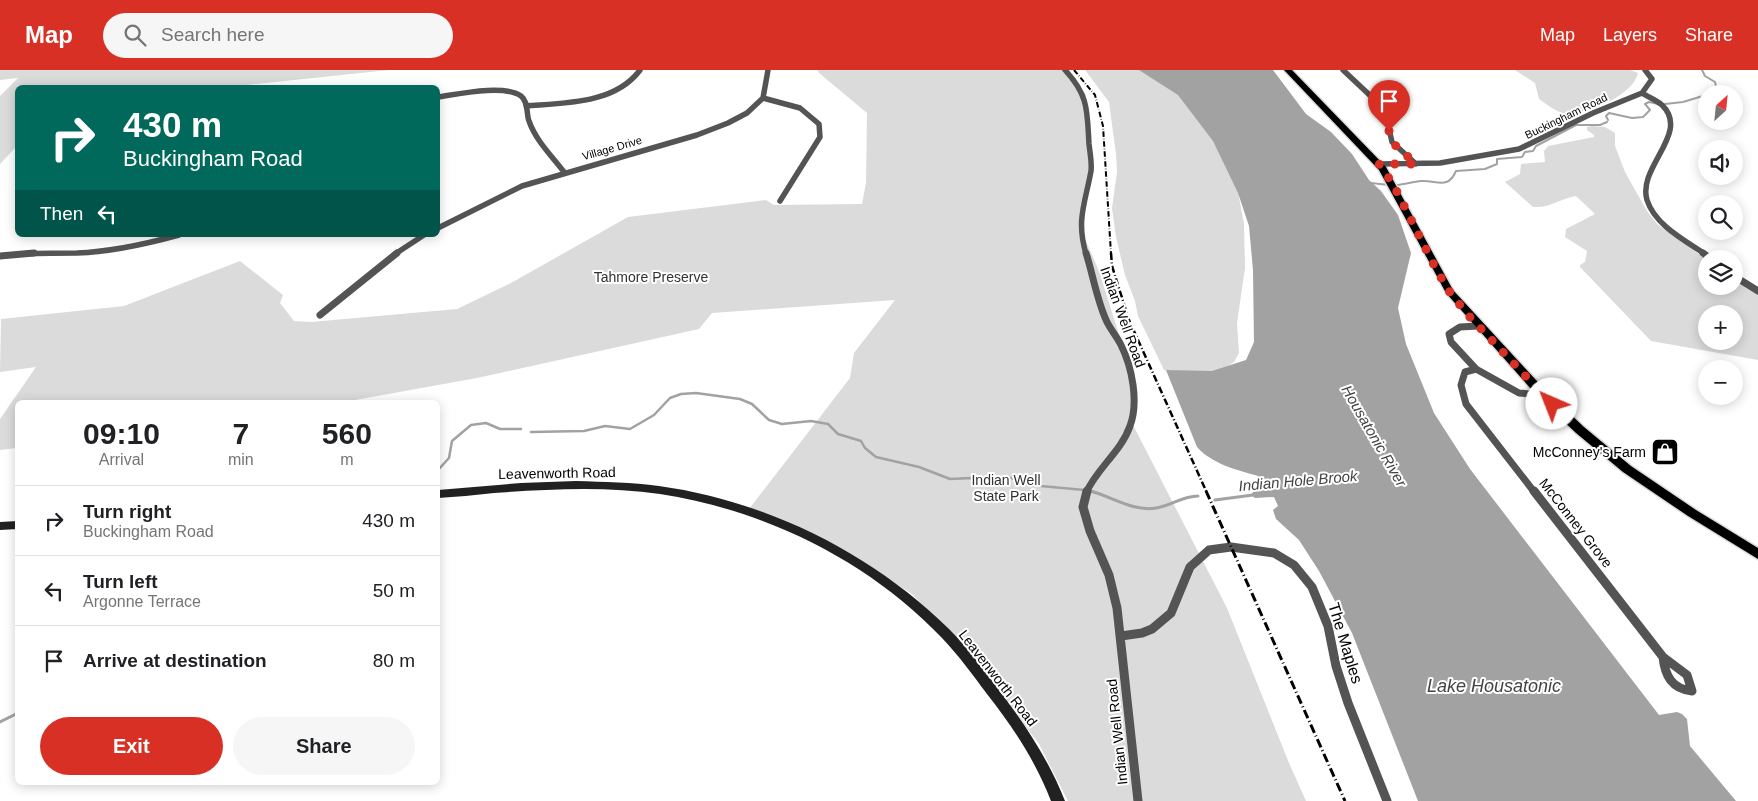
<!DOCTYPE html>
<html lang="en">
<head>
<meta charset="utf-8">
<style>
	:root { --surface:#fff; --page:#f6f6f6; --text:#202124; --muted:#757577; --line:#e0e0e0; --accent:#d93025 }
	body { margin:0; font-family:Helvetica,sans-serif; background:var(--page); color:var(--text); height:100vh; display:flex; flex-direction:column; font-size:19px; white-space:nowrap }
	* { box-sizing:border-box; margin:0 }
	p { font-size:16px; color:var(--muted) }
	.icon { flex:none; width:28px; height:28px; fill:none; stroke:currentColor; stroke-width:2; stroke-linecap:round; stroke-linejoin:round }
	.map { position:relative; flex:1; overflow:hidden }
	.details { position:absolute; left:15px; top:330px; width:425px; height:385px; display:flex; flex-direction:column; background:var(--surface); border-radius:8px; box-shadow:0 2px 12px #0003 }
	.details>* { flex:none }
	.banner { position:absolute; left:15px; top:15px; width:425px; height:152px; border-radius:8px; box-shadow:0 2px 12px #0003; background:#00695c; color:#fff; overflow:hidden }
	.needle { width:32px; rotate:27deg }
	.fabs { position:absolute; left:1698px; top:15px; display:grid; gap:10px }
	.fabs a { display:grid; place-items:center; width:45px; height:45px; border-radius:50%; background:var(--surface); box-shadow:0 2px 12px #0003; font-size:25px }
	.pin { position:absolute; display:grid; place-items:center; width:42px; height:42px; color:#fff; margin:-51px -21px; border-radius:50% 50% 50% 0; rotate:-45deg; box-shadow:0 0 5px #0007 }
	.pin .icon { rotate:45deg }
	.me { position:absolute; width:55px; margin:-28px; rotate:316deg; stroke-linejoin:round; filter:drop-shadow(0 0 4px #0008) }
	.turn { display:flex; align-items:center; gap:18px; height:105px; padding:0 25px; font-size:22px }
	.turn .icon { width:65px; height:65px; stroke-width:2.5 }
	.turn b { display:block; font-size:35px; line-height:42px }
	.then { display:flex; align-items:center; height:48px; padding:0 25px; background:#0003; gap:10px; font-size:19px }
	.eta { display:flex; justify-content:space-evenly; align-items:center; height:85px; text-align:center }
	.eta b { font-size:30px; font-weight:700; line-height:35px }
	.primary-button { display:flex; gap:10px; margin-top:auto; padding:10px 25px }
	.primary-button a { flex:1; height:58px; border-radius:30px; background:var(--accent); color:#fff; font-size:20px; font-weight:700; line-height:58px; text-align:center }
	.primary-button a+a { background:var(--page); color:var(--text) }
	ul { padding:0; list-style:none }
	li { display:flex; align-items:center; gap:15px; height:70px; padding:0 25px; border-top:1px solid var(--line) }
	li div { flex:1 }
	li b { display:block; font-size:19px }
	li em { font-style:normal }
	header { display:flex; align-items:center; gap:30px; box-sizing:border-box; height:70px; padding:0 25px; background:var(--accent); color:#fff }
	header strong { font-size:24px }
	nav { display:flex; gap:28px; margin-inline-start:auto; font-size:18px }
	.search { width:350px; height:45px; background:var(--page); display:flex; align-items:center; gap:12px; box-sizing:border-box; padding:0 18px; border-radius:28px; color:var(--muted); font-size:19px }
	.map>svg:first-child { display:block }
	.green { fill:#dbdbdb; fill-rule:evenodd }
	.water { fill:#a2a2a2 }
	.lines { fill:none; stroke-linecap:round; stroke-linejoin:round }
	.stream-far2 { stroke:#a2a2a2; stroke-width:2 }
	.stream-far1 { stroke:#a2a2a2; stroke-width:2.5 }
	.stream { stroke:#a2a2a2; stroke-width:3 }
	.primary-casing { stroke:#dbdbdb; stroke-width:3 }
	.minor-far2 { stroke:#545454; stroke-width:5.5 }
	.minor-far1 { stroke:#545454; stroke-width:7 }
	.minor { stroke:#545454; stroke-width:9 }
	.secondary { fill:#212121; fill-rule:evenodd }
	.primary { fill:#000; fill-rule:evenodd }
	.rail-far2 { stroke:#000; stroke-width:2; stroke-dasharray:5.5 2 0.5 2; stroke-linecap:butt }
	.rail-far1 { stroke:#000; stroke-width:2.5; stroke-dasharray:7 2.5 1 2.5; stroke-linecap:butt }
	.rail { stroke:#000; stroke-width:3; stroke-dasharray:9 3 1 3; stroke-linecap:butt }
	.route { stroke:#d93025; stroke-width:9; stroke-dasharray:0 16.2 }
	.labels { text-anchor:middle; stroke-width:4; stroke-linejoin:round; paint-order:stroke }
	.far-street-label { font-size:11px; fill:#000; stroke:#fff }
	.park-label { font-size:14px; fill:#323232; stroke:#fff }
	.street-label { font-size:14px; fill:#000; stroke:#fff }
	.poi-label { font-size:14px; fill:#000; stroke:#fff; text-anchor:end }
	.water-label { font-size:15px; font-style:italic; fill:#434343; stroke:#fff }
	.near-street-label { font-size:16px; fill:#000; stroke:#fff }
	.near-water-label { font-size:18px; font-style:italic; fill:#434343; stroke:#fff }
</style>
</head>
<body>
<header>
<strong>Map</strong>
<div class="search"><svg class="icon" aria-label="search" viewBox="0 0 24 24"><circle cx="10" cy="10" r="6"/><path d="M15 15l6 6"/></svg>Search here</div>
<nav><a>Map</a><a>Layers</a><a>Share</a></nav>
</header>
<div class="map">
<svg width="1758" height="731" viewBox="0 0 1758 731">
	<rect width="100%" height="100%" fill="#fff"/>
	<path class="green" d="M 0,0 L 389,0 L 218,18 L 18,18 L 17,76 L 0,94 L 0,26 L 18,8 L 0,10 Z
		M 818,0 L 1065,0 L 1086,25 L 1092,109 L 1084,139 L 1082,162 L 1099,201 L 1127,290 L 1136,324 L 1133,355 L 1227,538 L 1289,693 L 1306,731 L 1068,731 L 1039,674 L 1008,633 L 977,591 L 912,524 L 833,474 L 749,439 L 850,308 L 854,283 L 895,230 L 712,243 L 699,259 L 477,308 L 344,332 L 18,332 L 17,378 L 0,380 L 0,349 L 36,297 L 0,302 L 1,249 L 124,236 L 240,191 L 283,225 L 280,233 L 294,251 L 311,252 L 457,239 L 511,213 L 628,147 L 766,130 L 774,135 L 862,134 L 866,113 L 867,43 L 819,3 Z
		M 1085,0 L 1147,0 L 1194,32 L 1240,120 L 1239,127 L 1244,154 L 1245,198 L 1237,253 L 1239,283 L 1234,292 L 1225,298 L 1205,303 L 1182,303 L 1164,300 L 1138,246 L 1135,231 L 1125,205 L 1116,167 L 1112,138 L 1117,102 L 1116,84 L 1109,32 Z
		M 1515,0 L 1630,0 L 1638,3 C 1633,26 1585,46 1563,43 C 1555,41 1546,34 1539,29 L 1535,13 Z
		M 1592,56 L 1605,57 L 1615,63 L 1615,76 L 1625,102 L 1647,141 L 1657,154 L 1706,189 L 1706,216 L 1734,216 L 1734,209 L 1758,224 L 1758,290 L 1651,271 L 1580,197 L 1580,195 L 1585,192 L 1587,181 L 1565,167 L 1566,159 L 1595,144 L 1576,126 C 1558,129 1552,138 1533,137 L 1505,112 L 1520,104 L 1521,94 L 1545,92 L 1544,81 L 1548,76 L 1594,67 L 1594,65 L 1587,60 L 1587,57 ZM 1706,244 L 1734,244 L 1734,271 L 1706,271 Z"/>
	<path class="water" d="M 1139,0 L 1273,0 L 1306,44 L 1331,62 L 1352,84 L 1369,110 L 1381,121 L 1398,145 L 1411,183 L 1398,238 L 1406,274 L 1434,343 L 1470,399 L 1659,645 L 1677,642 L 1682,644 L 1687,649 L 1690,676 L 1736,731 L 1418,731 L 1352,563 L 1319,501 L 1299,470 L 1276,449 L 1273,440 L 1278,436 L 1274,427 L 1255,428 L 1251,425 L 1262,409 L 1258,406 C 1237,400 1212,394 1197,377 L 1166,300 L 1212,301 L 1246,290 L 1254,272 L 1253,200 L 1249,156 L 1238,123 L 1213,71 L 1178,25 Z"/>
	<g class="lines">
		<path class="stream-far2" d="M 1702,0 L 1705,6 L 1715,12 L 1717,21 L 1710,24
			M 1665,34 L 1683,32 L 1706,25
			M 1608,50 L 1606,46 L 1609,43 L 1632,48 L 1643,47 L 1650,40 L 1645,34 L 1649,32 L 1658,34
			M 1371,113 L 1389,115
			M 1397,115 C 1405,114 1413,112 1421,111 C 1437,110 1448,120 1456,101 L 1485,99 L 1497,94 L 1497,89 L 1522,87 L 1525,82 L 1533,81 L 1536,76 L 1576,55 L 1600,55 L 1607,52"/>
		<path class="stream-far1" d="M 531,362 L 584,361 L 605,356 L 630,359 L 654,345 L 670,328 L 681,324 L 696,323 L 740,329 L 752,334 L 769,350 L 782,354 L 811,351 L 828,354 L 838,364 L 861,371 L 865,378 L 876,387 L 919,397 L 950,409 L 971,408 L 994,410 L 1008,407 L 1030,415 L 1084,420
			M 438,400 L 449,388 L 452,371 L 471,355 L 486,353 L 500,359 L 521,359
			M 1090,421 L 1096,423"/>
		<path class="stream" d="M 1091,421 C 1112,427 1134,442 1156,438 C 1171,436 1182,426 1198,426
			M 1215,430 L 1253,425
			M 0,652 L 18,643"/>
		<g class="primary-casing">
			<path id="primary" d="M 1284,0 L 1292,0 L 1386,97 L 1453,220 L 1547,322 L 1584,357 L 1631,396 L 1696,440 L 1758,478 L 1758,489 L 1688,446 L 1623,402 L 1576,363 L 1539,328 L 1446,223 L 1379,100 Z"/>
		</g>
		<path class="minor-far2" d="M 1065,0 C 1089,26 1087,41 1089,74 C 1090,83 1092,93 1091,101 C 1085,134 1076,150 1086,184
			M 1343,0 L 1377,32 L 1387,50 L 1392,72 L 1416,94
			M 1642,23 C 1648,27 1656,30 1662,35 C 1691,63 1637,97 1647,130 C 1655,155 1684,170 1705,184
			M 438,27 C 458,24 504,14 521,26 C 529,32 526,44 529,51 C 536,71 552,86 564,102
			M 763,28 L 800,38 L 819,54 L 820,67 L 780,131
			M 526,36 C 564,33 615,34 640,0
			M 1379,94 L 1440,93 L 1519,79 L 1593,43 L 1642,23 L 1652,9 L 1645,0
			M 438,158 L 522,116 L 697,65 L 728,53 L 747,43 L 763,28 L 768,0
			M 19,184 C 39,183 57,183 77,183 C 112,182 146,174 179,165
			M 395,184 L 424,165"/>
		<path class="minor-far1" d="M 1086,183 C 1093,205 1097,231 1107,252 C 1111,260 1117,267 1121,275 C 1132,297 1139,332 1130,356 C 1121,382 1097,398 1086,423
			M 1703,183 L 1711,189
			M 0,186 L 34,183
			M 1734,206 L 1758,221
			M 320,245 L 397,183
			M 1476,299 L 1451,272 L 1449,264 L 1460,257 L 1478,256
			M 1535,423 L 1466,334 L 1461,315 L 1465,302 L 1476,299 L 1519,323 L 1543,325"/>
		<path class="minor" d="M 1087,421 L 1083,437 L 1090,461 L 1109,505 L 1117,538 L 1138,731
			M 1534,421 L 1663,587
			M 1121,566 L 1142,563 L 1152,559 L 1171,543 L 1190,497 L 1209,480 L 1231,477 L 1274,483 L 1294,495 L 1312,517 L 1328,556 L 1336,596 L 1348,633 L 1387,731
			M 1663,587 L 1687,605 L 1692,621 C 1672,619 1665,606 1663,587 Z"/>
		<path class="secondary" d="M 576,411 C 604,412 632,412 659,416 C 767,431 872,483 949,559 C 966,576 981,596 995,615 C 1023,651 1048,688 1065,731 L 1051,731 C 1036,692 1013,657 987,624 C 973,605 959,586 942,568 C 869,491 765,440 660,424 C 606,416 549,419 494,423 C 475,425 456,427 438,428 L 438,420 L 521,413 Z
			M 18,451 L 18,459 L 0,460 L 0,452 Z"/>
		<use href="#primary" class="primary"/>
		<path class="rail-far2" d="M 1074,0 L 1095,25 L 1103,56 L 1111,184"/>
		<path class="rail-far1" d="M 1111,183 L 1112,196 L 1129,250 L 1207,423"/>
		<path class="rail" d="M 1206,421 L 1345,731"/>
	</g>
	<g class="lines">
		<path class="route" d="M 1389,61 L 1395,75 L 1416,94 L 1379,94 L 1393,114 L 1436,199 L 1449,221 L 1467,244 L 1552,334"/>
	</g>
	<defs>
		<g id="shop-square" transform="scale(1.4375)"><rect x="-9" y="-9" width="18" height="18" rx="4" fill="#000" stroke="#fff"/><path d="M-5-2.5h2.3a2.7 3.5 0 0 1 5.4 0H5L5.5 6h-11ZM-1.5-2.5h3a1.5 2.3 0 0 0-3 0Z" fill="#fff"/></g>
	</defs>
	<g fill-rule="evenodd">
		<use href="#shop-square" x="1665" y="382"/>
	</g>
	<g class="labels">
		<g class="far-street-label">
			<text transform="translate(1566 46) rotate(-26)" y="4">Buckingham Road</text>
			<text transform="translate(612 78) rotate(-16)" y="4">Village Drive</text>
		</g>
		<g class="park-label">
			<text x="651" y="212">Tahmore Preserve</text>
			<text x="1006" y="415">Indian Well<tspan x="1006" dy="16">State Park</tspan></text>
		</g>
		<g class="street-label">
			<text transform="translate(1123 247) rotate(70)" y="5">Indian Well Road</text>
			<text transform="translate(557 403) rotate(-1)" y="5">Leavenworth Road</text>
			<text transform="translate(1576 453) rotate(52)" y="5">McConney Grove</text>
			<text transform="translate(998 608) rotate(52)" y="5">Leavenworth Road</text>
			<text transform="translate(1117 662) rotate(-96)" y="5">Indian Well Road</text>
		</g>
		<g class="poi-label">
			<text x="1646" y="387">McConney's Farm</text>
		</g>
		<g class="water-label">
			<text transform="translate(1374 366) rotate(60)" y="5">Housatonic River</text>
			<text transform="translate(1298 411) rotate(-5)" y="5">Indian Hole Brook</text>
		</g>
		<g class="near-street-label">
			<text transform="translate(1346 573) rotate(73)" y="6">The Maples</text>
		</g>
		<g class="near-water-label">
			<text x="1494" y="622">Lake Housatonic</text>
		</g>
	</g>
</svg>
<div class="fabs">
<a><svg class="needle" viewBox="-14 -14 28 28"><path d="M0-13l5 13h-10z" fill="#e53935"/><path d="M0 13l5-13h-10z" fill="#757577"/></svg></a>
<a><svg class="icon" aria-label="sound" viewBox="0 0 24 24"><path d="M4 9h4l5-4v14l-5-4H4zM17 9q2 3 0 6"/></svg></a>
<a><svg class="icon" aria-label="search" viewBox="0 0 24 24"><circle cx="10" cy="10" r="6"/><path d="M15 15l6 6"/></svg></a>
<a><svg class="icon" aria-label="layers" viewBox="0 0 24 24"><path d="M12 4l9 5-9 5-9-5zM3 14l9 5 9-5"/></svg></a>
<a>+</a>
<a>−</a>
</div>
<div class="pin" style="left:1389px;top:61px;background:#d93025"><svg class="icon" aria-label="arrive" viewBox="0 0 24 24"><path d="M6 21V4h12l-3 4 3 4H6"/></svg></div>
<svg class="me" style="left:1552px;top:334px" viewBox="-20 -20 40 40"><circle r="19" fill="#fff"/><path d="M0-13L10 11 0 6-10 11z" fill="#d93025"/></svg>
<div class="banner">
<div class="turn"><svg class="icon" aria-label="right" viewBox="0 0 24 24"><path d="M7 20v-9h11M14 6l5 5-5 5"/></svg><div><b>430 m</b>Buckingham Road</div></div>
<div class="then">Then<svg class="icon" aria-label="left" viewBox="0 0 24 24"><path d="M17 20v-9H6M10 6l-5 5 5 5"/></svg></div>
</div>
<section class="details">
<div class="eta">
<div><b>09:10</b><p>Arrival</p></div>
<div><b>7</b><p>min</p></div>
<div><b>560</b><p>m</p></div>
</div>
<ul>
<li><svg class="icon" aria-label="right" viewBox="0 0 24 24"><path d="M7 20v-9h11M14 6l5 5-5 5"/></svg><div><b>Turn right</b><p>Buckingham Road</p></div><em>430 m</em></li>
<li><svg class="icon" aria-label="left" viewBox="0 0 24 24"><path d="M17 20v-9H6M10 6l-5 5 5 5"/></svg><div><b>Turn left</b><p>Argonne Terrace</p></div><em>50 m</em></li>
<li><svg class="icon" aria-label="arrive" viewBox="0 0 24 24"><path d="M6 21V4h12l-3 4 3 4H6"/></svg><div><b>Arrive at destination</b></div><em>80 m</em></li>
</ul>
<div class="primary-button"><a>Exit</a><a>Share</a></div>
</section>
</div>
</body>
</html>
